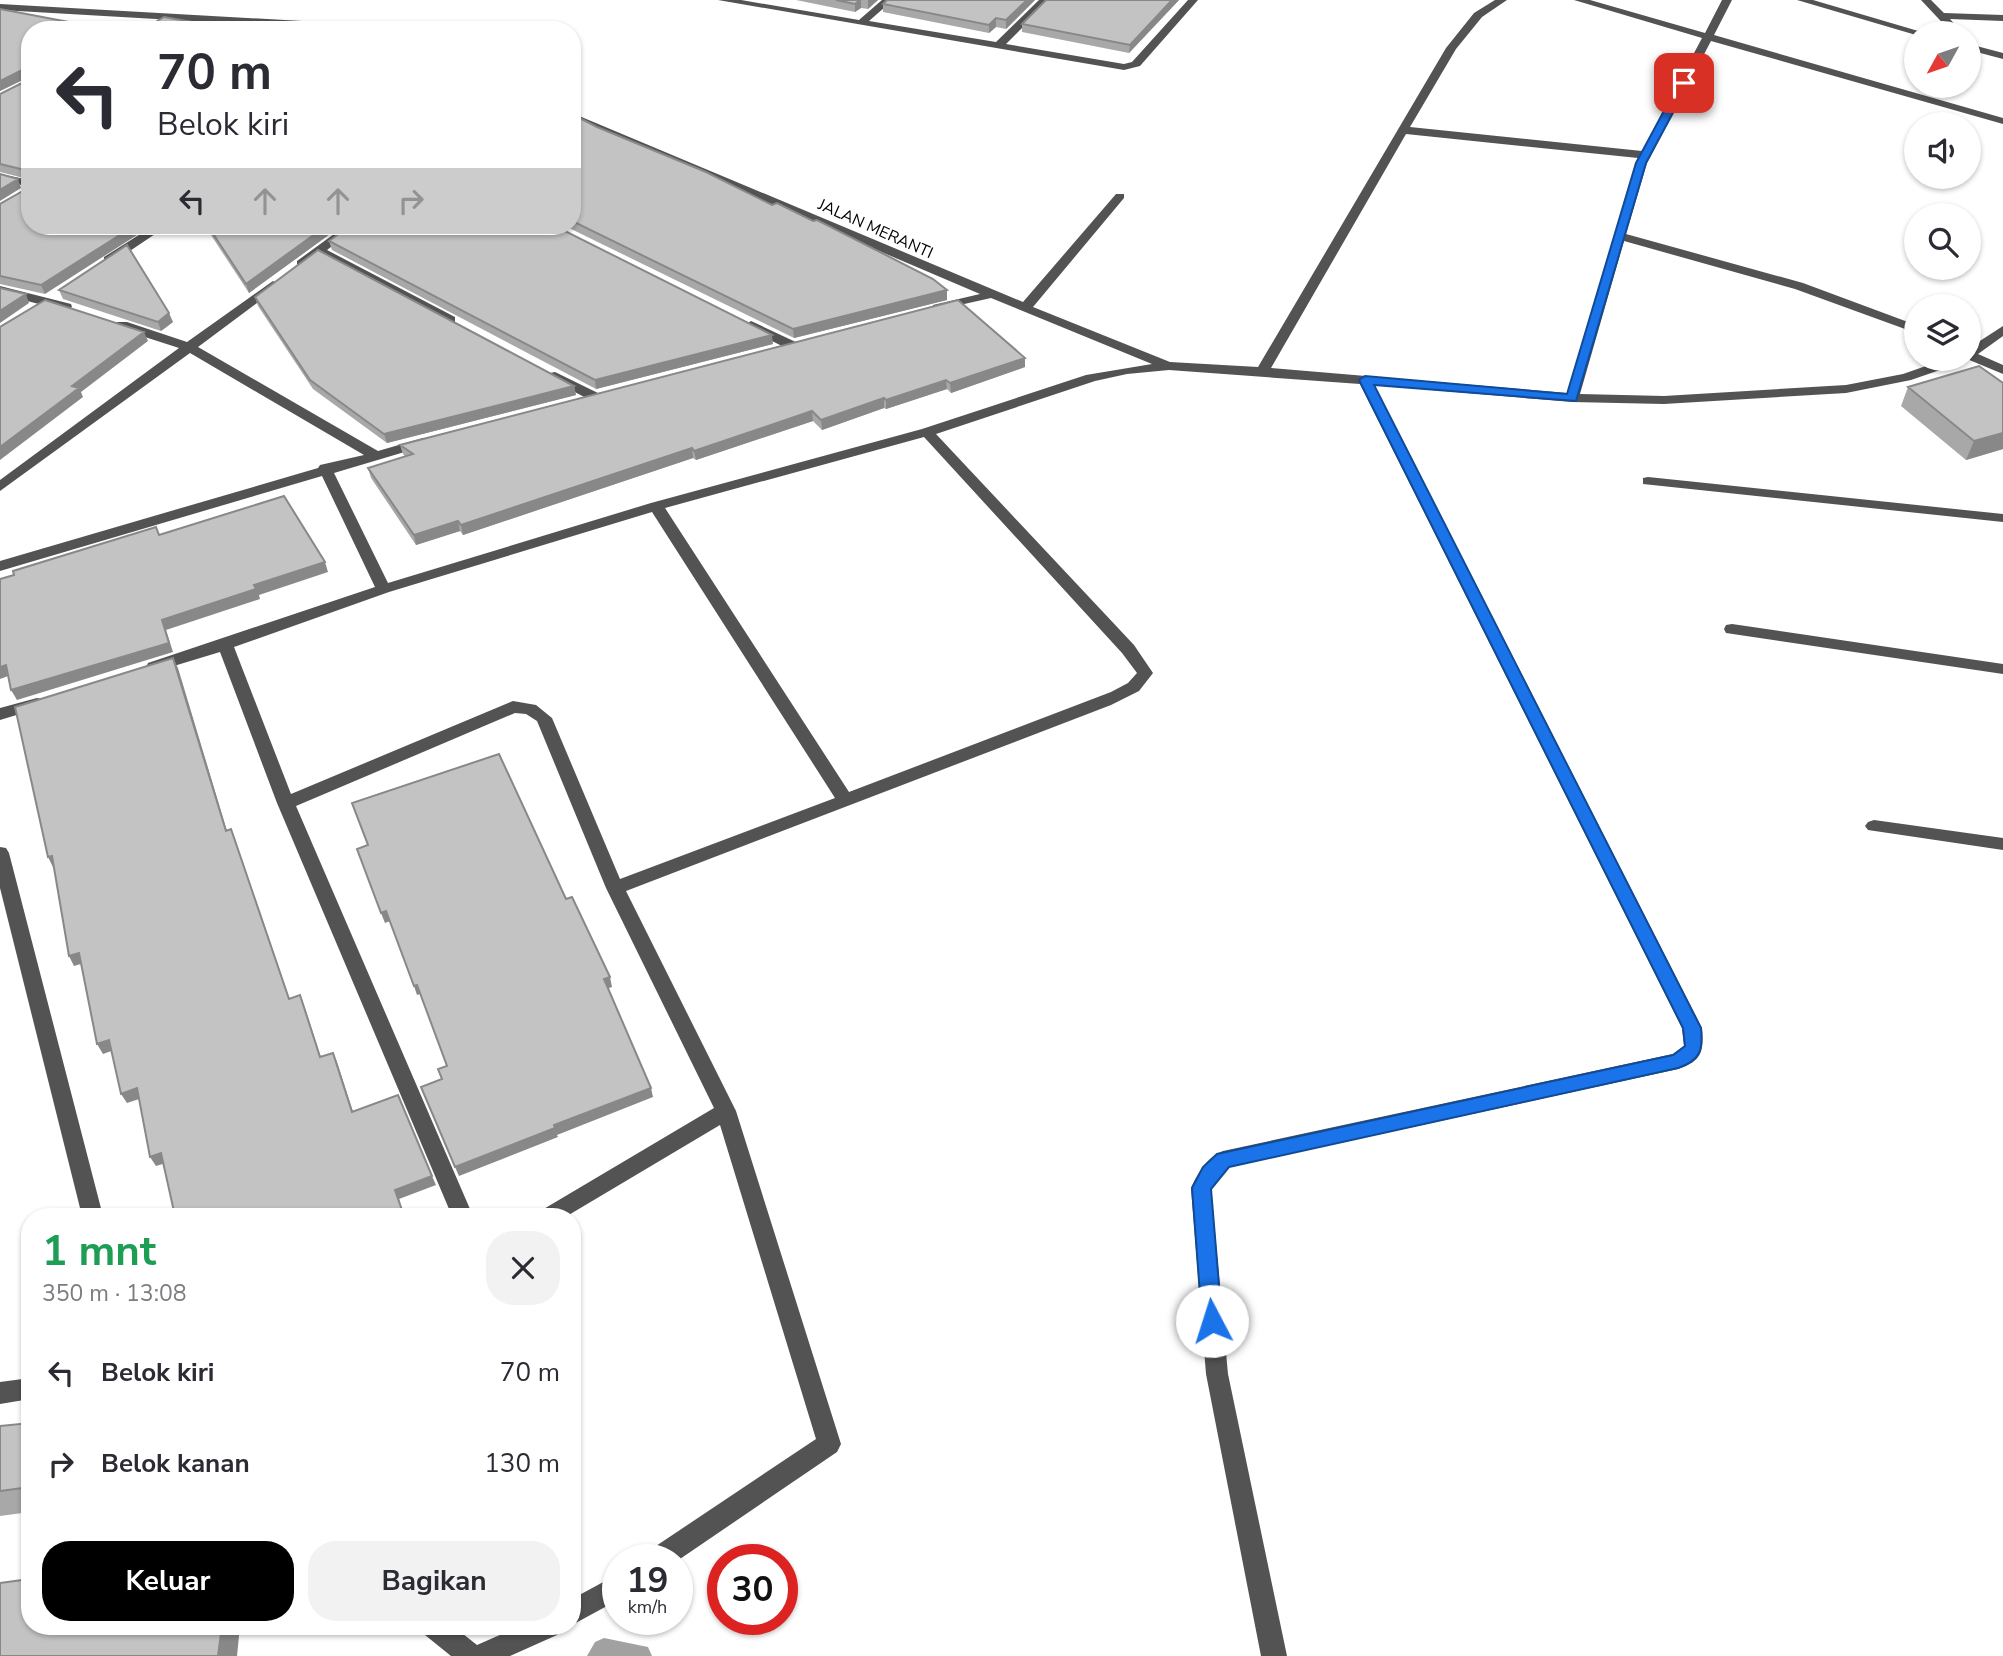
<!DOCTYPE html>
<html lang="id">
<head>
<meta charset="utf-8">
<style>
	:root { --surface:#fff; --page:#f2f2f3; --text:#2b2b33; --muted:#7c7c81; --accent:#000 }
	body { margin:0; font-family:"Nunito Sans",sans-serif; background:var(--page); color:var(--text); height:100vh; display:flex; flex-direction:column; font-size:26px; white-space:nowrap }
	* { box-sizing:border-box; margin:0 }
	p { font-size:23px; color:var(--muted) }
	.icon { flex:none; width:38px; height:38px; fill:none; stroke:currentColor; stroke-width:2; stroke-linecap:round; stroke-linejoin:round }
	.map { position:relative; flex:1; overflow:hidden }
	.side { position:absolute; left:21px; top:1208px; width:560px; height:427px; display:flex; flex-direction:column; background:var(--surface); border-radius:28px; box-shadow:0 2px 5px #0004 }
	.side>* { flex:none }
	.top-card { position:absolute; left:21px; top:21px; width:560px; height:214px; border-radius:28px; box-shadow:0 2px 5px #0004; background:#fff; color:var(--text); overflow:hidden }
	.needle { width:46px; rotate:230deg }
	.tools { position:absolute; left:1904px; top:21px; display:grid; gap:14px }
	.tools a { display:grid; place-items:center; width:77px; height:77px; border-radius:50%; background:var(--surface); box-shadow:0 2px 5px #0004; font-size:35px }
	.speed { position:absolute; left:602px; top:1544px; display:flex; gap:14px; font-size:35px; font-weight:700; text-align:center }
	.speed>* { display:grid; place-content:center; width:91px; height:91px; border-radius:50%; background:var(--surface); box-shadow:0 2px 5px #0004; line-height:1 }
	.speed small { font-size:18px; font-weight:400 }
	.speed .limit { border:10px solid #d22; background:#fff; color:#111 }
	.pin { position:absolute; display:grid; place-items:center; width:60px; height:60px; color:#fff; margin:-30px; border-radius:14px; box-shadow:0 4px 10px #0006 }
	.me { position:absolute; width:77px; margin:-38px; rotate:355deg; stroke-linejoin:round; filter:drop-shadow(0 0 5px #0008) }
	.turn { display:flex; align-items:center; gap:24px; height:147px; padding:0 21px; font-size:32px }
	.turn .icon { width:91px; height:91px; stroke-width:2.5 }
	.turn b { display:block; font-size:49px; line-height:60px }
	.lanes { display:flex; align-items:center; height:66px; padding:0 21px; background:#0003; justify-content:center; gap:35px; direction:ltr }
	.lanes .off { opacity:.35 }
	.round { display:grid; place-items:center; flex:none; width:74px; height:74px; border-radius:28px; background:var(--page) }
	.overview { display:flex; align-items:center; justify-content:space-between; height:119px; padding:0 21px }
	h1 { font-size:42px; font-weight:700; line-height:52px; color:#1e9e55 }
	.button { display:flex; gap:14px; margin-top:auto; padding:14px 21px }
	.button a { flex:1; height:80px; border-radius:28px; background:var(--accent); color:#fff; font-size:28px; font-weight:700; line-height:80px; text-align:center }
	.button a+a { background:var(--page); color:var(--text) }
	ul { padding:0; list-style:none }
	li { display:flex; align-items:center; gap:21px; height:91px; padding:0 21px }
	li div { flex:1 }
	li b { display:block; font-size:26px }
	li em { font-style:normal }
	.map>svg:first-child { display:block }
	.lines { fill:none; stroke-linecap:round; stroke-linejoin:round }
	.stream { fill:#a1a1a1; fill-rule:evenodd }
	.minor { fill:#535353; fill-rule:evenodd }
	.wall { fill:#a8a8a8 }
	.shaded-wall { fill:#888 }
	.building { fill:#c3c3c3; stroke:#888; stroke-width:2 }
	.route { fill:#1a73e8; stroke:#114b97; stroke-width:2 }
	.labels { text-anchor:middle; stroke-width:5; stroke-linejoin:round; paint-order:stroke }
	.far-street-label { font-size:16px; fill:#000; stroke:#fff }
</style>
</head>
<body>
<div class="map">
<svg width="2003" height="1656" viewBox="0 0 2003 1656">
	<rect width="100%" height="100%" fill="#fff"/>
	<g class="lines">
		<path class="stream" d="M 604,1638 L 648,1647 L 652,1656 L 587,1656 L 595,1642 Z"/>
		<path class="minor" d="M 718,0 L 741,0 L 859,20 L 882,0 L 893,0 L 869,21 L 996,42 L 1039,0 L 1050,0 L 1006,44 L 1124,64 L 1132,62 L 1188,0 L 1198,0 L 1140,66 L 1124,70 Z
			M 1495,0 L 1507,0 L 1482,17 L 1456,49 L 1410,127 L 1642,151 L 1702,38 L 1574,0 L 1590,0 L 1705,33 L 1722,0 L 1732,0 L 1714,35 L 2003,118 L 2003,124 L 1711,41 L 1647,163 L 1626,234 L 1803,283 L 1916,325 L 1916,333 L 1795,289 L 1624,241 L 1580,394 L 1664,396 L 1846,385 L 1903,374 L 1946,359 L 1964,359 L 1963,362 L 1911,380 L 1846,393 L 1664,404 L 1572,402 L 1374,385 L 1702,1028 C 1704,1051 1702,1061 1678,1069 L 1229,1167 L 1211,1189 L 1228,1374 L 1287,1656 L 1261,1656 L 1206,1374 L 1191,1188 C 1198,1173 1207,1157 1223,1151 L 1673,1054 L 1684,1046 L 1682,1028 L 1360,384 L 1169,370 L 1127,374 L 1095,381 L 936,434 L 1134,645 L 1153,673 L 1139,691 L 1111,705 L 626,891 L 736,1111 L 841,1444 L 837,1452 L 677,1561 L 647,1559 L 650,1550 L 816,1439 L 720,1125 L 567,1216 L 538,1216 L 542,1210 L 714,1108 L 606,888 L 537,721 L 526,714 L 515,713 L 296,806 L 473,1216 L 452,1216 L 277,803 L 220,652 L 154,672 L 146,667 L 148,663 L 375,587 L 322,476 L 0,571 L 0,561 L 318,468 L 320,465 L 364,455 L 190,353 L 0,491 L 0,480 L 179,348 L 117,328 L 117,322 L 127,322 L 187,342 L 273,281 L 279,285 L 277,288 L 198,347 L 378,451 L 423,438 L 428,439 L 428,445 L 334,473 L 388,583 L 651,503 L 922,429 L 1086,375 L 1152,364 L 991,298 L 933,311 L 933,305 L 980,294 L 572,120 L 572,113 L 1023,302 L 1116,194 L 1124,194 L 1124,198 L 1033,307 L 1170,362 L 1258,367 L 1446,48 L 1474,13 ZM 1406,134 L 1638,158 L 1567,393 L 1271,368 ZM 924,437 L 1122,653 L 1137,673 L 1128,683 L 1111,692 L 849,792 L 665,508 ZM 652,512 L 835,798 L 620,879 L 552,718 L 536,705 L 513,701 L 291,794 L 234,647 L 389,592 Z
			M 1797,0 L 1813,0 L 1925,33 L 1916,35 Z
			M 1921,0 L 1931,0 L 1944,13 L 2003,15 L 2003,21 L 1950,19 L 1962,33 L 1952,33 Z
			M 0,4 L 407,27 L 412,30 L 349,30 L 0,10 Z
			M 1969,44 L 2003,53 L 2003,59 L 1969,50 Z
			M 0,174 L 30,180 L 30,187 L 0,180 Z
			M 153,226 L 167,226 L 112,263 L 104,263 L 104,257 Z
			M 345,226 L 358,226 L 327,250 L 455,317 L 455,323 L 445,323 L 320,256 L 305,267 L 297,267 L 297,261 Z
			M 0,286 L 71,304 L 72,307 L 66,311 L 0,294 Z
			M 751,321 L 800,344 L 802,347 L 800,350 L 790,350 L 746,328 L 745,325 Z
			M 2003,326 L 2003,336 L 1978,354 L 2003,365 L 2003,374 L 1967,359 L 1969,359 L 1969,348 Z
			M 555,372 L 600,394 L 602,397 L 595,401 L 590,400 L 550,379 L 550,373 Z
			M 1648,477 L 2003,514 L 2003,522 L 1643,484 L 1643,478 Z
			M 1732,624 L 2003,664 L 2003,674 L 1726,633 L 1724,629 L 1726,625 Z
			M 37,698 L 43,699 L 45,703 L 43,707 L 0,720 L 0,708 Z
			M 1874,820 L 2003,838 L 2003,850 L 1868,830 L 1865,826 L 1868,822 Z
			M 0,847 L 6,848 L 9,853 L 103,1216 L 82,1216 L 0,888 Z
			M 30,1378 L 30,1399 L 0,1404 L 0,1382 Z
			M 618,1574 L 618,1600 L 572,1625 L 572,1599 Z
			M 422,1626 L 453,1626 L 477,1645 L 520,1626 L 560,1626 L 557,1635 L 510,1656 L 451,1656 L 425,1635 Z"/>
	</g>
	<path class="wall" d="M 796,0 L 878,0 L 868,9 L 861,8 L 855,12 Z
		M 1035,0 L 1006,29 L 996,27 L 989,33 L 883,12 L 883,4 Z
		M 1179,0 L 1129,53 L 1022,32 L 1022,24 Z
		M 0,9 L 111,30 L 45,294 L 0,284 L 0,204 L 28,188 L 28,179 L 0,172 L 0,94 L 28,80 L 28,77 L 0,91 Z
		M 572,114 L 597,127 L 772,205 L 947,290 L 947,300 L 794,338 L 565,226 L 572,226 Z
		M 205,226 L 341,226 L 249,293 Z
		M 329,241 L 773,344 L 596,389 L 332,250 Z
		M 59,290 L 173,322 L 161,331 L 63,299 Z
		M 255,297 L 574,386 L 576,395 L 387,443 L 313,389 L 258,306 Z
		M 1025,367 L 951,393 L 947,389 L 886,409 L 884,408 L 822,430 L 813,421 L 696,460 L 693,458 L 463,535 L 460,531 L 416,545 L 371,478 L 368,468 L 406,457 L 403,454 L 400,445 Z
		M 2003,383 L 2003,449 L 1966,460 L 1901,406 L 1908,387 Z
		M 30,1423 L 30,1512 L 0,1516 L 0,1426 Z"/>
	<path class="shaded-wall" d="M 861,0 L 861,8 L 855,12 L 855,4 Z
		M 868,0 L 878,0 L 868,9 Z
		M 1027,0 L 1035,0 L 1006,29 L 1006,20 Z
		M 1172,0 L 1179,0 L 1129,53 L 1130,45 Z
		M 996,18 L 996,27 L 989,33 L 989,25 Z
		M 26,68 L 29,77 L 0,91 L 0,81 Z
		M 18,179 L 21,188 L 0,201 L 0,190 Z
		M 134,226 L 151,226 L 45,294 L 41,285 Z
		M 326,226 L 341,226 L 249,293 L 246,284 Z
		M 947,290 L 947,300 L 794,338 L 793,329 Z
		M 26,294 L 29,303 L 0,323 L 0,311 Z
		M 169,313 L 173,322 L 161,331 L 158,322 Z
		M 144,332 L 148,341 L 81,392 L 83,397 L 0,460 L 0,447 L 72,386 Z
		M 772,335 L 773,344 L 596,389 L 595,380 Z
		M 1025,358 L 1025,367 L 951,393 L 950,383 Z
		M 946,380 L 947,389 L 886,409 L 886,400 Z
		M 574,386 L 576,395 L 387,443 L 384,434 Z
		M 884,398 L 884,408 L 822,430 L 821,420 Z
		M 812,411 L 813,421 L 696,460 L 694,451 Z
		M 2003,433 L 2003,449 L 1966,460 L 1974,441 Z
		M 692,448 L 693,458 L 463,535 L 461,525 Z
		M 458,521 L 460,531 L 416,545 L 414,535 Z
		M 325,562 L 328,572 L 259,595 L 260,599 L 166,630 L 173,652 L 17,700 L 11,690 L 162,620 L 254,585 Z
		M 173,658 L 178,668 L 230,841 L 226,831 Z
		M 6,665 L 11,675 L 0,679 L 0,667 Z
		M 231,829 L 235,839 L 293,1009 L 289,999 Z
		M 52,856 L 57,866 L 53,867 L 48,857 Z
		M 386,911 L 390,921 L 385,923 L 381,913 Z
		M 79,953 L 84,963 L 74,966 L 69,956 Z
		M 610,977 L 612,987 L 606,989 L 604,979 Z
		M 417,985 L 420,994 L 417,995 L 414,986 Z
		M 300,995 L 304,1005 L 324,1067 L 320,1057 Z
		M 109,1040 L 114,1050 L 103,1054 L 97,1044 Z
		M 333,1053 L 337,1062 L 356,1121 L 352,1112 Z
		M 137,1088 L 142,1098 L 127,1103 L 121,1094 Z
		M 651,1088 L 653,1097 L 557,1135 L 558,1137 L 459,1176 L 455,1167 L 554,1125 Z
		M 161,1153 L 166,1163 L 156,1166 L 150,1157 Z
		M 432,1176 L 436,1185 L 399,1199 L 404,1216 L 395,1190 Z
		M 222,1626 L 240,1626 L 237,1656 L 218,1656 Z"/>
	<path class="building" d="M 836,0 L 860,0 L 855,4 Z
		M 887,0 L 1027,0 L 1006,20 L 996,18 L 989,25 L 883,4 Z
		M 1046,0 L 1172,0 L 1130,45 L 1022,24 Z
		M 0,9 L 111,30 L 30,30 L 30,226 L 134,226 L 41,285 L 0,276 L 0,204 L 28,188 L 29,171 L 0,164 L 0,94 L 28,80 L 29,71 L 26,68 L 0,81 Z
		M 164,17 L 237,30 L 142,30 Z
		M 317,23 L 349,24 L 379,30 L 306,30 Z
		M 572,114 L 597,127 L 706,172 L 772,205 L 777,203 L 813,221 L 817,220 L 933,279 L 947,290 L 793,329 L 572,221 Z
		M 0,174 L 18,179 L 0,190 Z
		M 208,226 L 326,226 L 246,284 Z
		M 349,226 L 555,226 L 772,335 L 595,380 L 329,241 Z
		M 127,245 L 169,313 L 158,322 L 59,290 Z
		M 318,250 L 574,386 L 384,434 L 310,380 L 255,297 Z
		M 0,288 L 26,294 L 0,311 Z
		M 45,300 L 144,332 L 72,386 L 79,388 L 0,447 L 0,327 Z
		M 958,300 L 1025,358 L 950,383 L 946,380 L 886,400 L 884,398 L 821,420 L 812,411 L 694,451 L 692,448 L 461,525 L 458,521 L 414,535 L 368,468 L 413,454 L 400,445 Z
		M 1979,366 L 2003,383 L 2003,433 L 1974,441 L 1908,387 Z
		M 284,496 L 325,562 L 254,585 L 256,589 L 162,620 L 169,643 L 11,690 L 6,665 L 0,667 L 0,579 L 14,575 L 13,571 L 156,527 L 159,535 Z
		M 173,658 L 226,831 L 231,829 L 289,999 L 300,995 L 320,1057 L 333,1053 L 352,1112 L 398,1095 L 432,1176 L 395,1190 L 404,1216 L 175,1216 L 161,1153 L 150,1157 L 137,1088 L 121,1094 L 109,1040 L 97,1044 L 79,953 L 69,956 L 52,856 L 48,857 L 15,707 Z
		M 499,754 L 566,899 L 572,897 L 610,977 L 604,979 L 651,1088 L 554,1125 L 555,1128 L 455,1167 L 421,1087 L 442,1079 L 438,1069 L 447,1066 L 417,985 L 414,986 L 386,911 L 381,913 L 357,849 L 368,845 L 352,803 Z
		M 30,1423 L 30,1487 L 0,1491 L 0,1426 Z
		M 30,1579 L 30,1626 L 222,1626 L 218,1656 L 0,1656 L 0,1583 Z"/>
	<path class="route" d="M 1684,81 L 1689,83 L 1646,163 L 1576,401 L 1374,385 L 1701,1028 C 1703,1050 1701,1060 1678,1068 L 1229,1167 L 1211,1189 L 1222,1321 L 1219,1327 L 1212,1330 L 1205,1327 L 1202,1321 L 1192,1188 L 1203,1167 L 1217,1154 L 1673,1055 L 1685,1046 L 1683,1028 L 1359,380 L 1365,376 L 1567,394 L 1636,163 L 1679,83 Z"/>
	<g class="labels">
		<g class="far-street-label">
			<text transform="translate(876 228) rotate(24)" y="6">JALAN MERANTI</text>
		</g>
	</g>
</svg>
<div class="tools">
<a><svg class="needle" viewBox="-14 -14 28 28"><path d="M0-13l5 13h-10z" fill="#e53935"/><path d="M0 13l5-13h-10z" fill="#7c7c81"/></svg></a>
<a><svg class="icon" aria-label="sound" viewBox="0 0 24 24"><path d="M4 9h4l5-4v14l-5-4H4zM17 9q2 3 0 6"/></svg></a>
<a><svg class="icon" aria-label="search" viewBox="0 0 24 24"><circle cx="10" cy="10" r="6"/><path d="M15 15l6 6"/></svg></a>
<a><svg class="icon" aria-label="layers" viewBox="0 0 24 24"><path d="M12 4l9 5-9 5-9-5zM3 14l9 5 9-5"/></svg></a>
</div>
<div class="speed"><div>19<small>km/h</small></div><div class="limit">30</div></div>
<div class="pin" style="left:1684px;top:83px;background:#d93025"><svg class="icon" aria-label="arrive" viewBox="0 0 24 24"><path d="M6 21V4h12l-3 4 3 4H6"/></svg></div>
<svg class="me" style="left:1212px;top:1321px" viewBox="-20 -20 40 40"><circle r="19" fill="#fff"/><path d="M0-13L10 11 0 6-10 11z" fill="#1a73e8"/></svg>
<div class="top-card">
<div class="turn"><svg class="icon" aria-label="left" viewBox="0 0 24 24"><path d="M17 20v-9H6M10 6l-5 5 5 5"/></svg><div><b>70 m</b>Belok kiri</div></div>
<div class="lanes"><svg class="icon" aria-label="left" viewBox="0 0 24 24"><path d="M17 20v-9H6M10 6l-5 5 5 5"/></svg><svg class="icon off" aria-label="ahead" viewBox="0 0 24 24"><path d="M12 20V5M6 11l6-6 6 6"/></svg><svg class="icon off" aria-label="ahead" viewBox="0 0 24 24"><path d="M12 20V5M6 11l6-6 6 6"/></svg><svg class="icon off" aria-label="right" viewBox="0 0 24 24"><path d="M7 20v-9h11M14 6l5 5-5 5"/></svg></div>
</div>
<section class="side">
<div class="overview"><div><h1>1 mnt</h1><p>350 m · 13:08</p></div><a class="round"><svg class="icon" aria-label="close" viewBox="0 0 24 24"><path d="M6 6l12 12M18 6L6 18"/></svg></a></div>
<ul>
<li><svg class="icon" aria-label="left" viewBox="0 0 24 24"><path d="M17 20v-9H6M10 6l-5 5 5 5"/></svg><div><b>Belok kiri</b></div><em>70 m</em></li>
<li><svg class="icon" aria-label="right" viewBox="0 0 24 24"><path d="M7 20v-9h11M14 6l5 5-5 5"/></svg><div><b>Belok kanan</b></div><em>130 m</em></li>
</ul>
<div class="button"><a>Keluar</a><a>Bagikan</a></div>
</section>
</div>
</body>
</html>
